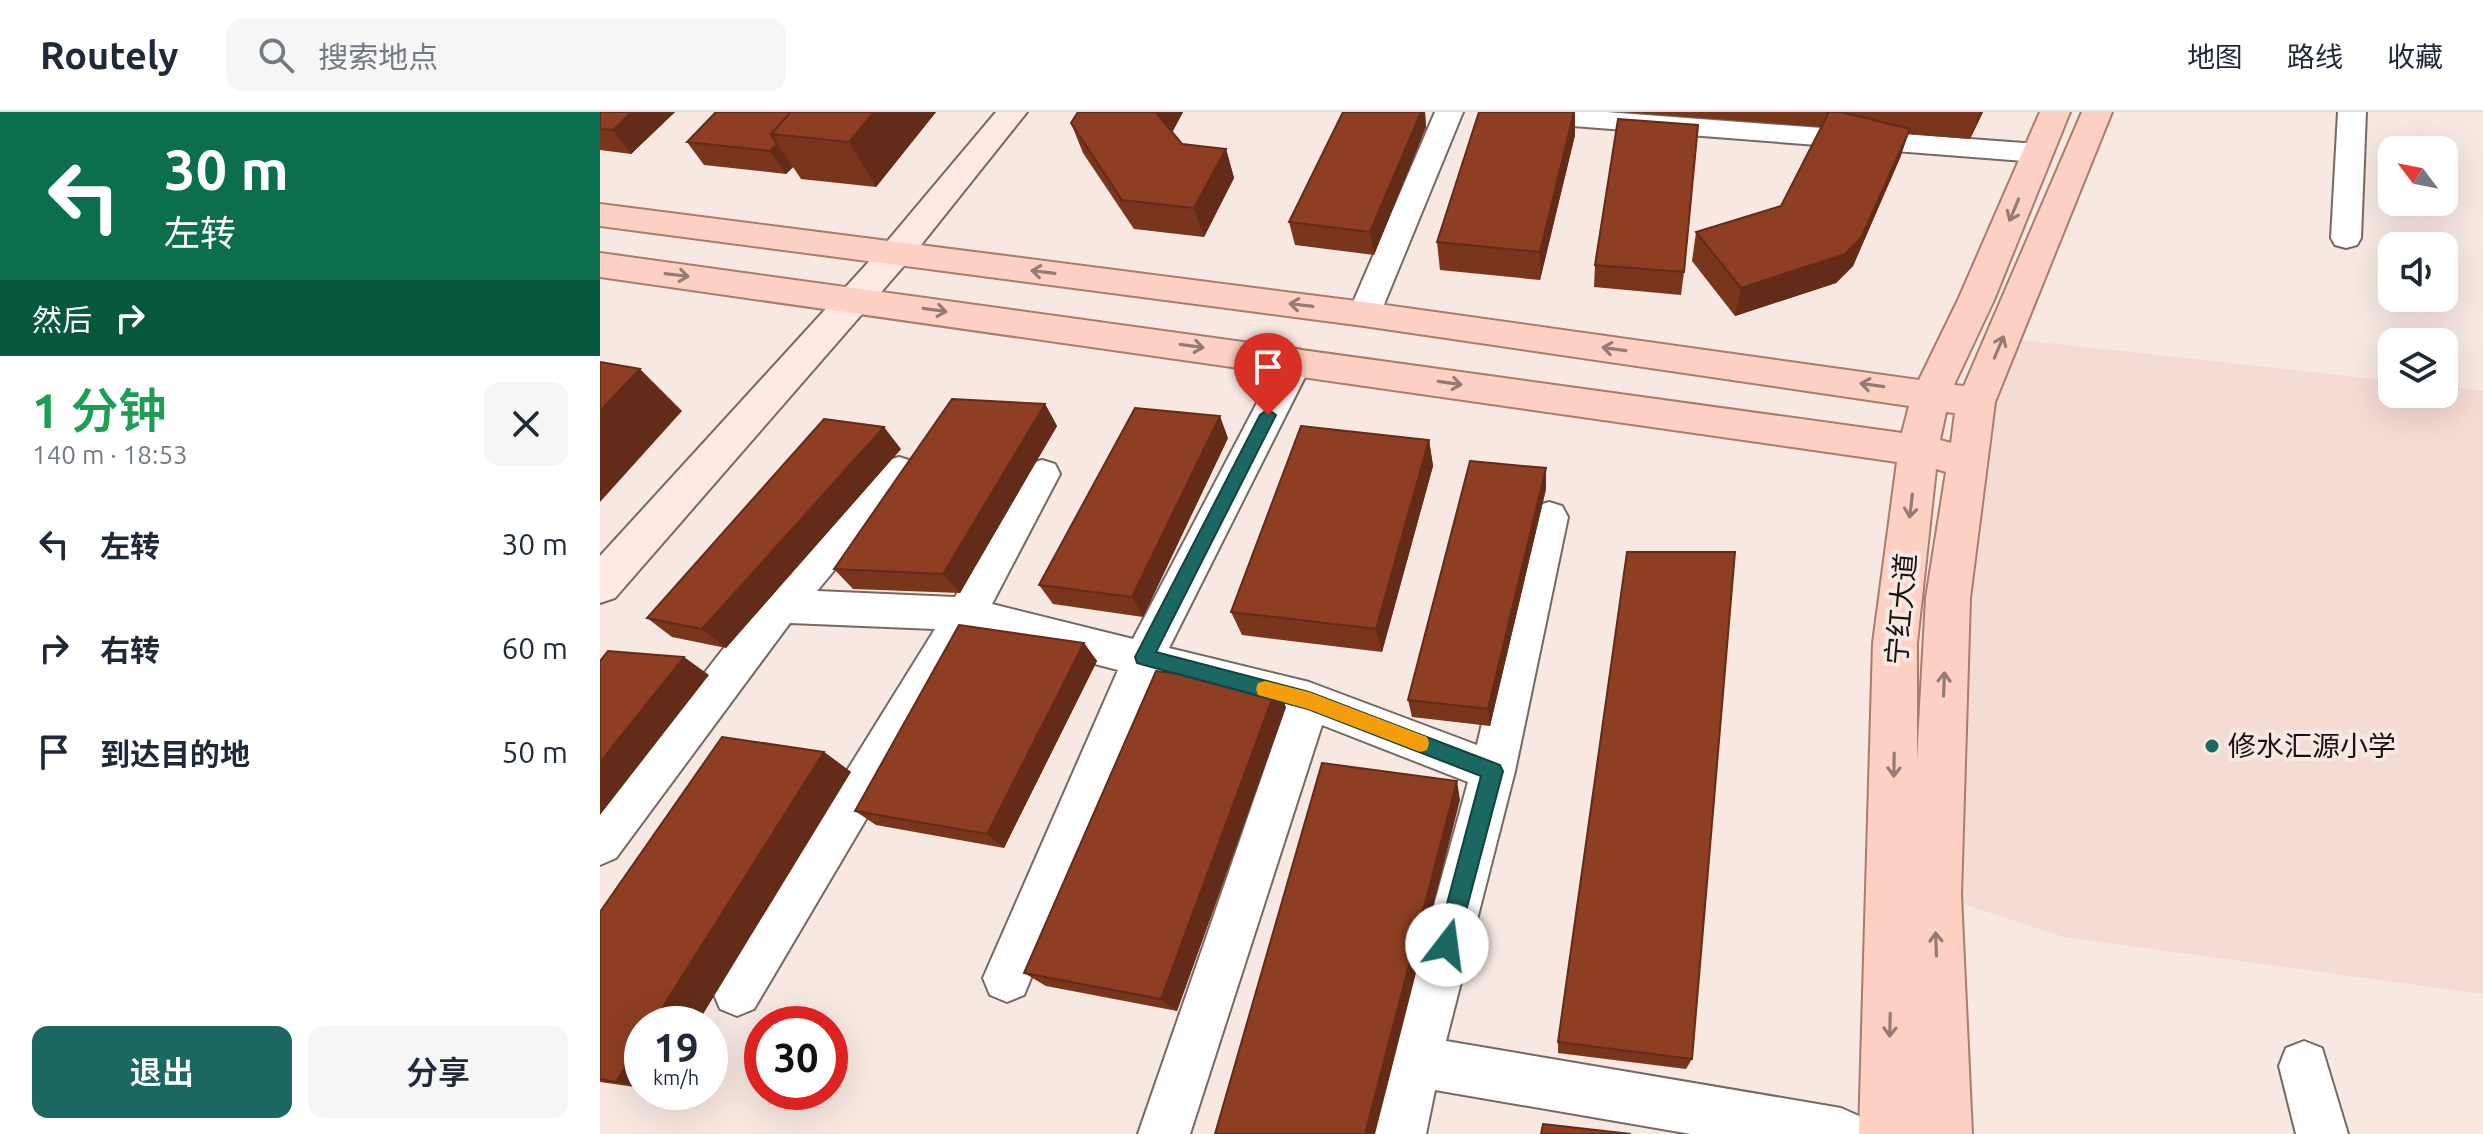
<!DOCTYPE html>
<html lang="zh">
<head>
<meta charset="utf-8">
<style>
	:root { --surface:#fff; --page:#f6f6f7; --text:#1f2937; --muted:#747a83; --line:#e0e1e3; --accent:#1b6762 }
	body { margin:0; font-family:Ubuntu,"Noto Sans SC",sans-serif; background:var(--page); color:var(--text); height:100vh; display:flex; flex-direction:column; font-size:30px; white-space:nowrap }
	* { box-sizing:border-box; margin:0 }
	p { font-size:26px; color:var(--muted) }
	.icon { flex:none; width:44px; height:44px; fill:none; stroke:currentColor; stroke-width:2; stroke-linecap:round; stroke-linejoin:round }
	.map { position:relative; flex:1; overflow:hidden }
	.drawer { display:flex; flex-direction:column; background:var(--surface); width:600px }
	.drawer>* { flex:none }
	.top-card { background:#0b6e4f; color:#fff; overflow:hidden }
	.needle { width:52px; rotate:302deg }
	.buttons { position:absolute; left:1778px; top:24px; display:grid; gap:16px }
	.buttons a { display:grid; place-items:center; width:80px; height:80px; border-radius:16px; background:var(--surface); box-shadow:0 8px 32px #0002; font-size:40px }
	.speed { position:absolute; left:24px; top:894px; display:flex; gap:16px; font-size:40px; font-weight:700; text-align:center }
	.speed>* { display:grid; place-content:center; width:104px; height:104px; border-radius:50%; background:var(--surface); box-shadow:0 8px 32px #0002; line-height:1 }
	.speed small { font-size:20px; font-weight:400 }
	.speed .limit { border:12px solid #d22; background:#fff; color:#111 }
	.pin { position:absolute; display:grid; place-items:center; width:68px; height:68px; color:#fff; margin:-82px -34px; border-radius:50% 50% 50% 0; rotate:-45deg; box-shadow:0 0 8px #0007 }
	.pin .icon { rotate:45deg }
	.me { position:absolute; width:88px; margin:-44px; rotate:15deg; stroke-linejoin:round; filter:drop-shadow(0 0 6px #0008) }
	.turn { display:flex; align-items:center; gap:28px; height:168px; padding:0 32px; font-size:36px }
	.turn .icon { width:104px; height:104px; stroke-width:2.5 }
	.turn b { display:block; font-size:56px; line-height:68px }
	.then { display:flex; align-items:center; height:76px; padding:0 32px; background:#0003; gap:16px; font-size:30px }
	.round { display:grid; place-items:center; flex:none; width:84px; height:84px; border-radius:16px; background:var(--page) }
	.summary { display:flex; align-items:center; justify-content:space-between; height:136px; padding:0 32px }
	h1 { font-size:48px; font-weight:600; line-height:60px; color:#1e9e55 }
	.primary-button { display:flex; gap:16px; margin-top:auto; padding:16px 32px }
	.primary-button a { flex:1; height:92px; border-radius:16px; background:var(--accent); color:#fff; font-size:32px; font-weight:600; line-height:92px; text-align:center }
	.primary-button a+a { background:var(--page); color:var(--text) }
	ul { padding:0; list-style:none }
	li { display:flex; align-items:center; gap:24px; height:104px; padding:0 32px }
	li div { flex:1 }
	li b { display:block; font-size:30px }
	li em { font-style:normal }
	header { display:flex; align-items:center; gap:48px; box-sizing:border-box; height:112px; padding:0 40px; background:var(--surface); border-bottom:2px solid var(--line) }
	header strong { font-size:38px }
	nav { display:flex; gap:44px; margin-inline-start:auto; font-size:28px }
	.search { width:560px; height:72px; background:var(--page); display:flex; align-items:center; gap:20px; box-sizing:border-box; padding:0 28px; border-radius:16px; color:var(--muted); font-size:30px }
	main { display:flex; flex:1; min-height:0 }
	.map>svg:first-child { display:block }
	.built { fill:#f4dbd3 }
	.lines { fill:none; stroke-linecap:round; stroke-linejoin:round }
	.street-casing { stroke:#766863; stroke-width:4 }
	.secondary-casing { stroke:#766863; stroke-width:4 }
	.primary-casing { stroke:#ab7b6b; stroke-width:4 }
	.street { fill:#fff; fill-rule:evenodd }
	.secondary { fill:#fee8e1; fill-rule:evenodd }
	.primary { fill:#fcd1c4; fill-rule:evenodd }
	.wall { fill:#7a351d }
	.shaded-wall { fill:#632b18 }
	.building { fill:#8e3e22; stroke:#632b18; stroke-width:2 }
	.oneway { stroke:#957b73 }
	.route { fill:#1b6762; stroke:#124340; stroke-width:2 }
	.slow { fill:#f59e0b }
	.poi-dot { fill:#1b6762; stroke:#f8e8e2; stroke-width:3 }
	.labels { text-anchor:middle; stroke-width:8; stroke-linejoin:round; paint-order:stroke }
	.street-label { font-size:28px; fill:#181210; stroke:#f8e8e2 }
	.poi-label { font-size:28px; fill:#181210; stroke:#f8e8e2; text-anchor:start }
</style>
</head>
<body>
<header>
<strong>Routely</strong>
<div class="search"><svg class="icon" aria-label="search" viewBox="0 0 24 24"><circle cx="10" cy="10" r="6"/><path d="M15 15l6 6"/></svg>搜索地点</div>
<nav><a>地图</a><a>路线</a><a>收藏</a></nav>
</header>
<main>
<section class="drawer">
<div class="top-card">
<div class="turn"><svg class="icon" aria-label="left" viewBox="0 0 24 24"><path d="M17 20v-9H6M10 6l-5 5 5 5"/></svg><div><b>30 m</b>左转</div></div>
<div class="then">然后<svg class="icon" aria-label="right" viewBox="0 0 24 24"><path d="M7 20v-9h11M14 6l5 5-5 5"/></svg></div>
</div>
<div class="summary"><div><h1>1 分钟</h1><p>140 m · 18:53</p></div><a class="round"><svg class="icon" aria-label="close" viewBox="0 0 24 24"><path d="M6 6l12 12M18 6L6 18"/></svg></a></div>
<ul>
<li><svg class="icon" aria-label="left" viewBox="0 0 24 24"><path d="M17 20v-9H6M10 6l-5 5 5 5"/></svg><div><b>左转</b></div><em>30 m</em></li>
<li><svg class="icon" aria-label="right" viewBox="0 0 24 24"><path d="M7 20v-9h11M14 6l5 5-5 5"/></svg><div><b>右转</b></div><em>60 m</em></li>
<li><svg class="icon" aria-label="arrive" viewBox="0 0 24 24"><path d="M6 21V4h12l-3 4 3 4H6"/></svg><div><b>到达目的地</b></div><em>50 m</em></li>
</ul>
<div class="primary-button"><a>退出</a><a>分享</a></div>
</section>
<div class="map">
<svg width="1883" height="1022" viewBox="0 0 1883 1022">
	<rect width="100%" height="100%" fill="#f8e8e2"/>
	<path class="built" d="M 1403,226 L 1792,269 L 1792,282 L 1844,282 L 1844,274 L 1883,279 L 1883,882 L 1464,825 L 1335,783 L 1348,486 Z"/>
	<g class="lines">
		<g class="street-casing">
			<path id="street" d="M 835,0 L 863,0 L 780,202 L 776,210 L 764,213 L 752,210 L 748,202 Z
				M 880,0 L 1006,0 L 1438,32 L 1448,35 L 1452,41 L 1448,47 L 1438,50 L 894,8 L 884,6 Z
				M 1738,0 L 1766,0 L 1761,126 L 1757,133 L 1746,136 L 1735,133 L 1731,126 Z
				M 696,237 L 708,240 L 713,249 L 569,536 L 709,570 L 877,633 L 930,405 L 936,394 L 949,390 L 962,394 L 968,405 L 915,659 L 846,929 L 1241,996 L 1259,1004 L 1267,1022 L 1091,1022 L 835,978 L 826,1022 L 774,1022 L 791,949 L 868,670 L 722,613 L 590,1022 L 538,1022 L 684,601 L 555,568 L 424,883 L 407,890 L 390,883 L 383,866 L 518,558 L 376,521 L 154,897 L 137,904 L 120,897 L 113,880 L 120,863 L 335,517 L 190,511 L 16,746 L 0,753 L 0,695 L 166,482 L 286,349 L 299,345 L 312,349 L 317,359 L 217,479 L 355,485 L 429,352 L 442,348 L 455,352 L 460,362 L 392,492 L 533,527 L 679,249 L 684,240 Z
				M 1704,929 L 1722,936 L 1748,1022 L 1696,1022 L 1679,954 L 1686,936 Z"/>
		</g>
		<g class="secondary-casing">
			<path id="secondary" d="M 396,0 L 427,0 L 309,148 L 15,486 L 0,491 L 0,444 L 285,132 Z"/>
		</g>
		<g class="primary-casing">
			<path id="primary" d="M 1440,0 L 1470,0 L 1394,188 L 1354,273 L 1364,274 L 1482,0 L 1512,0 L 1395,290 L 1370,486 L 1361,783 L 1372,1022 L 1259,1022 L 1273,531 L 1297,350 L 0,165 L 0,141 L 1302,321 L 1309,294 L 764,214 L 0,114 L 0,92 L 764,190 L 1319,268 L 1358,188 ZM 1346,300 L 1355,301 L 1351,331 L 1340,328 ZM 1336,357 L 1346,360 L 1326,486 L 1317,648 L 1317,531 Z"/>
		</g>
		<use href="#street" class="street"/>
		<use href="#secondary" class="secondary"/>
		<use href="#primary" class="primary"/>
	</g>
	<path class="wall" d="M 0,0 L 75,0 L 31,42 L 0,38 Z
		M 116,0 L 336,0 L 276,75 L 201,67 L 193,55 L 186,62 L 104,53 L 87,30 Z
		M 478,0 L 583,0 L 572,21 L 582,32 L 626,37 L 634,66 L 604,125 L 534,117 L 483,41 L 471,11 Z
		M 743,0 L 825,0 L 826,15 L 774,143 L 695,133 L 689,110 Z
		M 1022,0 L 1383,0 L 1370,27 L 1308,22 L 1300,46 L 1253,154 L 1236,171 L 1135,204 L 1092,149 L 1096,120 L 1181,94 L 1222,15 Z
		M 975,23 L 940,168 L 840,158 L 837,130 Z
		M 995,153 L 1084,160 L 1081,183 L 994,175 Z
		M 445,292 L 457,314 L 360,481 L 253,477 L 234,457 Z
		M 628,326 L 543,505 L 453,492 L 439,473 Z
		M 829,328 L 833,354 L 782,540 L 642,523 L 631,500 Z
		M 301,337 L 126,536 L 72,525 L 47,506 Z
		M 946,377 L 890,614 L 812,605 L 808,588 Z
		M 484,531 L 497,549 L 404,736 L 276,713 L 255,699 Z
		M 686,595 L 577,899 L 446,874 L 424,861 Z
		M 224,640 L 251,660 L 42,912 L 42,976 L 0,970 L 0,800 Z
		M 958,930 L 1092,947 L 1086,957 L 958,941 Z"/>
	<path class="shaded-wall" d="M 32,0 L 75,0 L 31,42 L 13,18 Z
		M 274,0 L 336,0 L 276,75 L 249,30 Z
		M 558,0 L 583,0 L 566,31 L 557,2 Z
		M 821,0 L 825,0 L 826,15 L 774,143 L 770,120 Z
		M 974,0 L 975,0 L 975,23 L 940,168 L 940,140 Z
		M 1380,0 L 1383,0 L 1370,27 Z
		M 1310,17 L 1300,46 L 1253,154 L 1236,171 L 1135,204 L 1141,176 Z
		M 177,32 L 193,55 L 186,62 L 170,39 Z
		M 626,37 L 634,66 L 604,125 L 594,96 Z
		M 40,257 L 82,299 L 0,390 L 0,299 Z
		M 445,292 L 457,314 L 360,481 L 343,462 Z
		M 620,304 L 628,326 L 543,505 L 532,485 Z
		M 284,315 L 301,337 L 126,536 L 102,517 Z
		M 829,328 L 833,354 L 782,540 L 776,517 Z
		M 946,356 L 946,377 L 890,614 L 888,597 Z
		M 484,531 L 497,549 L 404,736 L 387,722 Z
		M 84,545 L 109,563 L 0,703 L 0,650 Z
		M 677,574 L 686,595 L 577,899 L 561,887 Z
		M 224,640 L 251,660 L 97,912 L 52,912 Z
		M 857,669 L 860,688 L 775,1022 L 765,1022 Z
		M 42,928 L 42,975 L 16,970 Z"/>
	<path class="building" d="M 0,0 L 32,0 L 13,18 L 0,17 Z
		M 116,0 L 191,0 L 171,22 L 177,32 L 170,39 L 87,30 Z
		M 191,0 L 274,0 L 249,30 L 171,22 Z
		M 478,0 L 558,0 L 557,2 L 582,32 L 626,37 L 594,96 L 522,88 L 471,11 Z
		M 743,0 L 821,0 L 770,120 L 689,110 Z
		M 879,0 L 974,0 L 940,140 L 837,130 Z
		M 1229,0 L 1241,0 L 1310,17 L 1261,126 L 1245,142 L 1141,176 L 1096,120 L 1181,94 Z
		M 1018,7 L 1098,13 L 1084,160 L 995,153 Z
		M 0,250 L 40,257 L 0,299 Z
		M 352,287 L 445,292 L 343,462 L 234,457 Z
		M 535,296 L 620,304 L 532,485 L 439,473 Z
		M 224,307 L 284,315 L 102,517 L 47,506 Z
		M 701,314 L 829,328 L 776,517 L 631,500 Z
		M 870,349 L 946,356 L 888,597 L 808,588 Z
		M 1027,440 L 1135,440 L 1092,947 L 958,930 Z
		M 359,513 L 484,531 L 387,722 L 255,699 Z
		M 8,539 L 84,545 L 0,650 L 0,549 Z
		M 556,559 L 677,574 L 561,887 L 424,861 Z
		M 122,625 L 224,640 L 52,912 L 42,912 L 42,928 L 16,970 L 0,967 L 0,800 Z
		M 722,651 L 857,669 L 765,1022 L 615,1022 Z
		M 943,1012 L 1031,1022 L 941,1022 Z"/>
	<defs><path id="oneway-shaft" d="M-6 0H5M1.5-3L5.5 0L1.5 3" fill="none" stroke-width="1.6" stroke-linecap="round" stroke-linejoin="round" transform="scale(2)"/></defs>
	<g class="oneway">
		<use href="#oneway-shaft" transform="translate(1414 98) rotate(113)"/>
		<use href="#oneway-shaft" transform="translate(443 160) rotate(-173)"/>
		<use href="#oneway-shaft" transform="translate(77 163) rotate(7)"/>
		<use href="#oneway-shaft" transform="translate(701 193) rotate(-173)"/>
		<use href="#oneway-shaft" transform="translate(335 198) rotate(8)"/>
		<use href="#oneway-shaft" transform="translate(592 234) rotate(8)"/>
		<use href="#oneway-shaft" transform="translate(1399 235) rotate(-67)"/>
		<use href="#oneway-shaft" transform="translate(1014 237) rotate(-172)"/>
		<use href="#oneway-shaft" transform="translate(850 271) rotate(8)"/>
		<use href="#oneway-shaft" transform="translate(1272 273) rotate(-172)"/>
		<use href="#oneway-shaft" transform="translate(1311 394) rotate(97)"/>
		<use href="#oneway-shaft" transform="translate(1344 572) rotate(-88)"/>
		<use href="#oneway-shaft" transform="translate(1294 653) rotate(91)"/>
		<use href="#oneway-shaft" transform="translate(1336 832) rotate(-92)"/>
		<use href="#oneway-shaft" transform="translate(1290 913) rotate(91)"/>
	</g>
	<path class="route" d="M 668,297 L 676,303 L 556,540 L 709,580 L 900,653 L 903,659 L 857,833 L 854,841 L 847,844 L 839,841 L 836,833 L 881,664 L 708,597 L 544,553 L 537,551 L 535,545 L 660,303 Z"/>
	<path class="slow" d="M 665,569 L 709,580 L 827,625 L 829,631 L 827,638 L 820,640 L 708,597 L 658,583 L 656,577 L 658,571 Z"/>
	<circle class="poi-dot" cx="1612" cy="634" r="8"/>
	<g class="labels">
		<g class="street-label">
			<text transform="translate(1301 497) rotate(-85)" y="10">宁红大道</text>
		</g>
		<g class="poi-label">
			<text x="1628" y="644">修水汇源小学</text>
		</g>
	</g>
</svg>
<div class="buttons">
<a><svg class="needle" viewBox="-14 -14 28 28"><path d="M0-13l5 13h-10z" fill="#e53935"/><path d="M0 13l5-13h-10z" fill="#747a83"/></svg></a>
<a><svg class="icon" aria-label="sound" viewBox="0 0 24 24"><path d="M4 9h4l5-4v14l-5-4H4zM17 9q2 3 0 6"/></svg></a>
<a><svg class="icon" aria-label="layers" viewBox="0 0 24 24"><path d="M12 4l9 5-9 5-9-5zM3 14l9 5 9-5"/></svg></a>
</div>
<div class="speed"><div>19<small>km/h</small></div><div class="limit">30</div></div>
<div class="pin" style="left:668px;top:303px;background:#d93025"><svg class="icon" aria-label="arrive" viewBox="0 0 24 24"><path d="M6 21V4h12l-3 4 3 4H6"/></svg></div>
<svg class="me" style="left:847px;top:833px" viewBox="-20 -20 40 40"><circle r="19" fill="#fff"/><path d="M0-13L10 11 0 6-10 11z" fill="#1b6762"/></svg>
</div>
</main>
</body>
</html>
